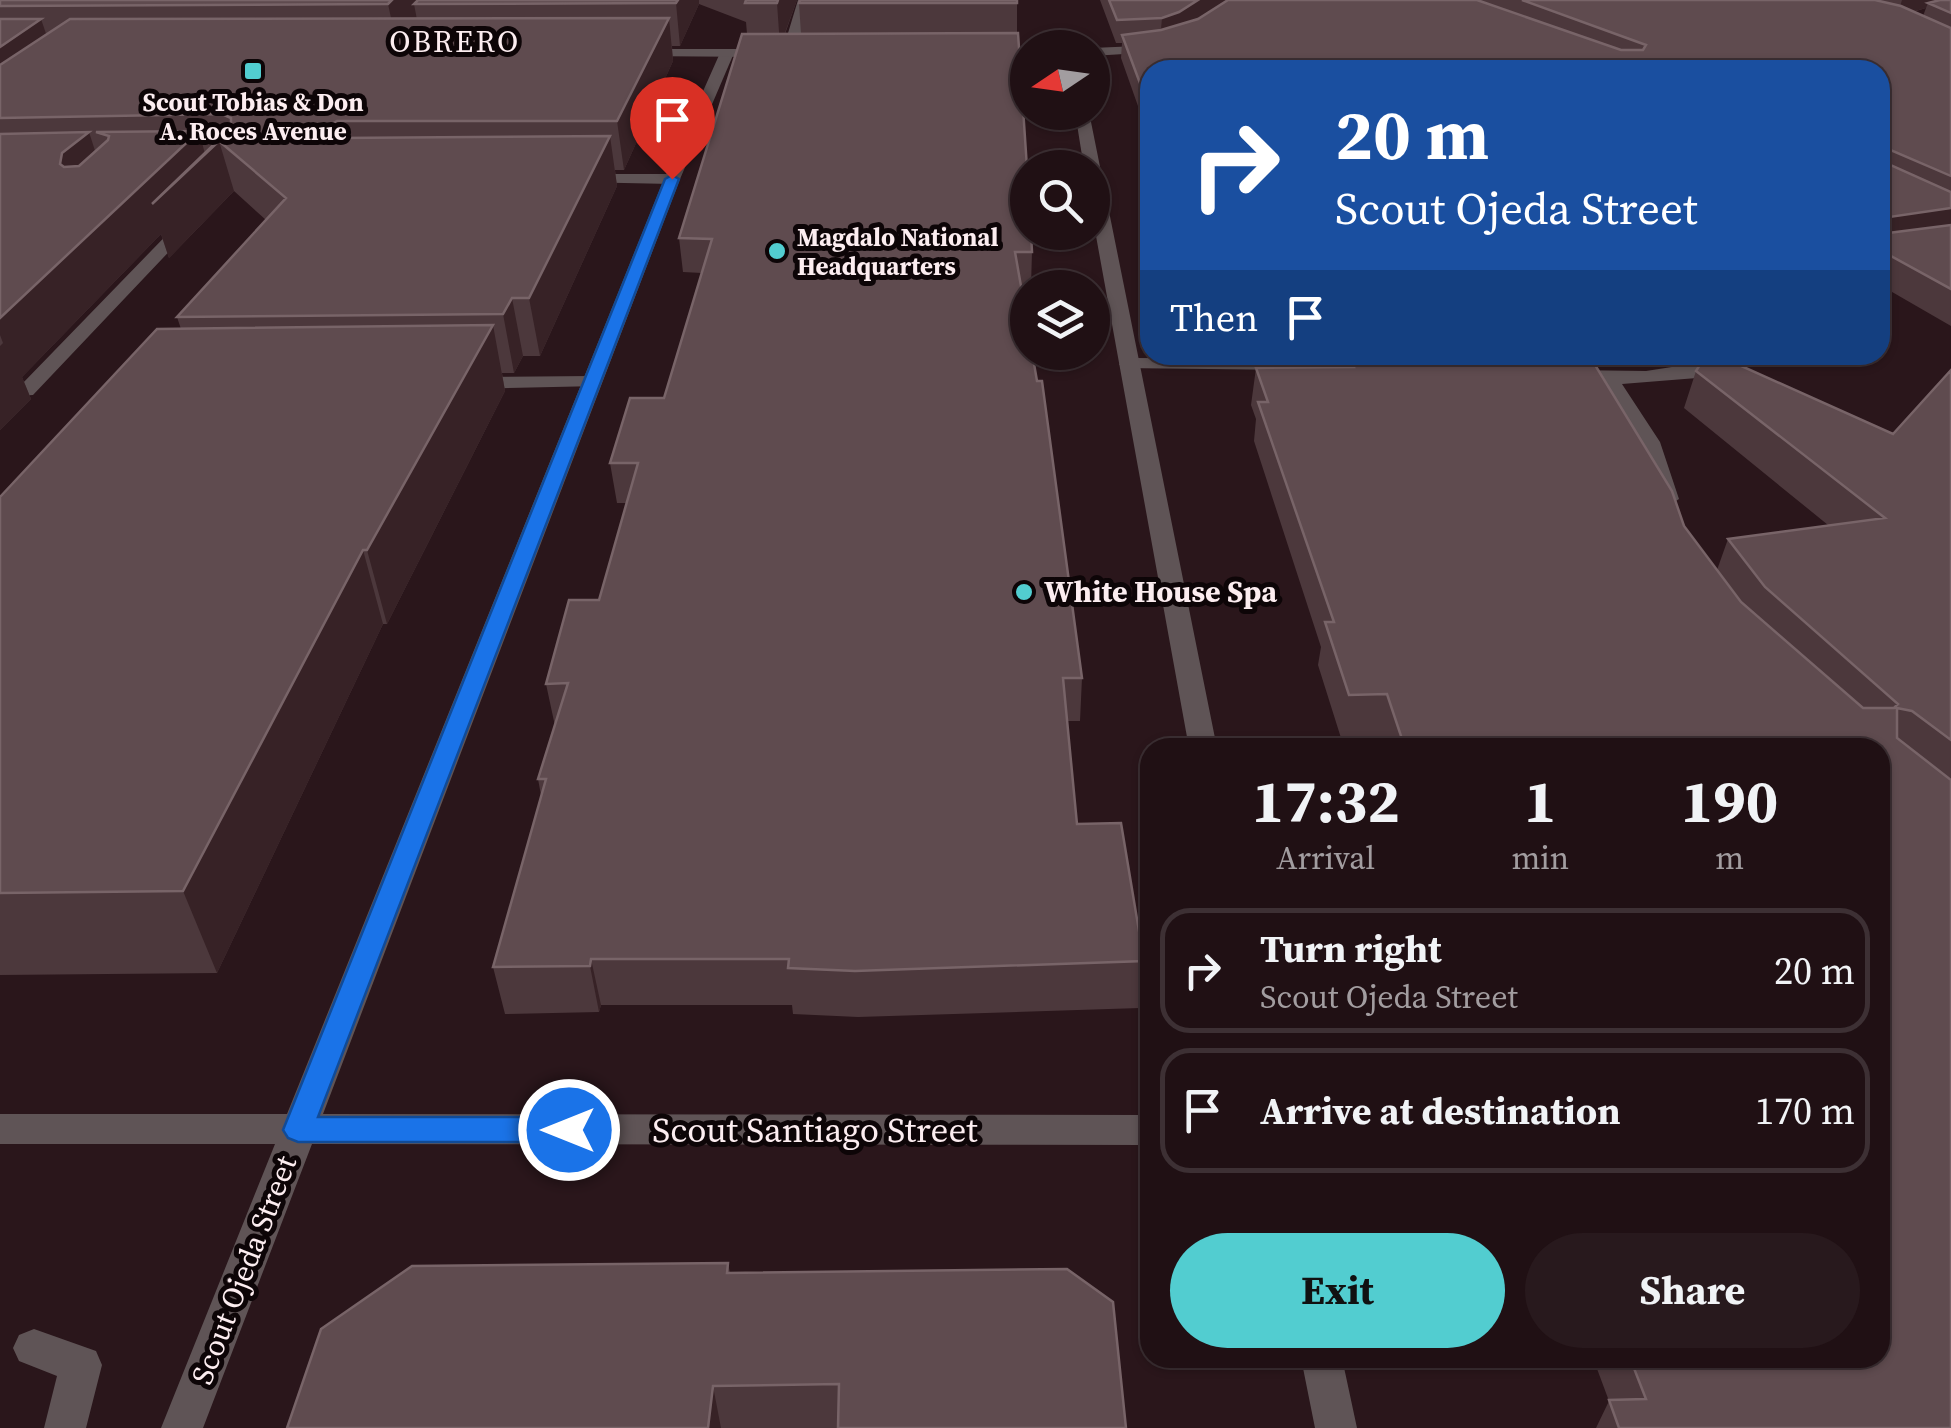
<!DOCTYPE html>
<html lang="en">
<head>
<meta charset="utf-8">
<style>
	:root { --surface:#201014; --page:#28191d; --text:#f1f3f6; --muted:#a29da0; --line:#3d3034; --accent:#52cdd0 }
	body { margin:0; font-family:"Source Serif 4",serif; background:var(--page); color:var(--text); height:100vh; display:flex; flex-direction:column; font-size:38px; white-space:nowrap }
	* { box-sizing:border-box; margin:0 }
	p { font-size:32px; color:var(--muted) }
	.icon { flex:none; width:55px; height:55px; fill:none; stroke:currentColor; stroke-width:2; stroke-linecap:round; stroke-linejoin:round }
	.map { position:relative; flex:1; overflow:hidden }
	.side { position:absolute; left:1140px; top:738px; width:750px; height:630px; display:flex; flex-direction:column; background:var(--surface); border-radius:30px; box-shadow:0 2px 8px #0004,0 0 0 2px var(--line) }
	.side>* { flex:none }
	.hud { position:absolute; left:1140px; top:60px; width:750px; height:305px; border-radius:30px; box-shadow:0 2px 8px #0004,0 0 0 2px var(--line); background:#1a4fa0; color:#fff; overflow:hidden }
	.needle { width:65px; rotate:257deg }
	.buttons { position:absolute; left:1010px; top:30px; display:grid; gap:20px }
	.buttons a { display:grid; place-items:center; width:100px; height:100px; border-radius:50%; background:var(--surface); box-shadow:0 2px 8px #0004,0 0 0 2px var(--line); font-size:50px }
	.pin { position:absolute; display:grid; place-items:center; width:85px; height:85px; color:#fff; margin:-102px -42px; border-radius:50% 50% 50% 0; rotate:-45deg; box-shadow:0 0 10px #0007 }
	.pin .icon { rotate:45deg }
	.me { position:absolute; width:110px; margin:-55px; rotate:270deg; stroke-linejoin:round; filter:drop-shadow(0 0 8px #0008) }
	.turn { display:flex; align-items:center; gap:35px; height:210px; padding:0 30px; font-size:45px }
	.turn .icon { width:130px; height:130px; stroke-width:2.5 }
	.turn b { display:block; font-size:70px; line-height:85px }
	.then { display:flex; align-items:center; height:95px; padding:0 30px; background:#0003; gap:20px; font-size:38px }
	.eta { display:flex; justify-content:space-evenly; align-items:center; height:170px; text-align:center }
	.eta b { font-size:60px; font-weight:700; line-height:70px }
	.primary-button { display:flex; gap:20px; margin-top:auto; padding:20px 30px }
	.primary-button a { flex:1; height:115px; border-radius:60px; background:var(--accent); color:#111; font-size:40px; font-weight:700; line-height:115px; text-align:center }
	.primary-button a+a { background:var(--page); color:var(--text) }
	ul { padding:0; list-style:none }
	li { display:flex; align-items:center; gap:30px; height:125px; margin:0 20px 15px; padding:0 10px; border:5px solid var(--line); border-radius:30px }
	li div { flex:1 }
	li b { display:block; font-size:38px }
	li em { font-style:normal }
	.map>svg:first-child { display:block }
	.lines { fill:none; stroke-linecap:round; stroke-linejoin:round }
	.service { fill:#5f5456; fill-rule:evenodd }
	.minor { fill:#5f5456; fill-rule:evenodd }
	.tertiary { fill:#5f5456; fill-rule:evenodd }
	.wall { fill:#4c383c; fill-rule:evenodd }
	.shaded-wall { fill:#372226 }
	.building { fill:#5f4b4f; stroke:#786468; stroke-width:2.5 }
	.route { fill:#1a73e8; stroke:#114b97; stroke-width:2.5 }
	.poi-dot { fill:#52cdd0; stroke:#0d0507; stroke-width:4 }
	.labels { text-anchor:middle; stroke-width:10; stroke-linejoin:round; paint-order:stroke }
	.far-poi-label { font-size:25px; font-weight:bold; fill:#fcedf0; stroke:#0d0507 }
	.far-quarter-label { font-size:30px; letter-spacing:2.5px; fill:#fcedf0; stroke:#0d0507 }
	.poi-label { font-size:30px; font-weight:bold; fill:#fcedf0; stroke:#0d0507; text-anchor:start }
	.street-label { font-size:30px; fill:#fcedf0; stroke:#0d0507 }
	.near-street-label { font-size:35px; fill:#fcedf0; stroke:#0d0507 }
</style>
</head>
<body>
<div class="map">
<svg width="1951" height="1428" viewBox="0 0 1951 1428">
	<rect width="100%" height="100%" fill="#2a161b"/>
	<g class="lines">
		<path class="service" d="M 581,174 L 672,174 L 680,179 L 672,184 L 575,182 L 573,179 Z
			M 185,216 L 199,220 L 33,395 L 0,397 L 0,385 L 21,385 Z
			M 592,376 L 602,382 L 599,386 L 469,389 L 459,383 L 469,377 Z
			M 34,1329 L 96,1351 L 102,1365 L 86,1428 L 44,1428 L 57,1376 L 19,1361 L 13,1348 L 19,1335 Z"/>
		<path class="minor" d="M 798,0 L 810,0 L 796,53 L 789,57 L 782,53 Z
			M 727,49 L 734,53 L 680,179 L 323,1114 L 1150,1115 L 1150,1145 L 312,1144 L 203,1428 L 161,1428 L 275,1144 L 0,1144 L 0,1114 L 287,1114 L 664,179 L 720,53 Z
			M 1749,355 L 1781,355 L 1778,359 L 1697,378 L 1622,384 L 1660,442 L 1679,499 L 1668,506 L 1657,499 L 1638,442 L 1601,384 L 1570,382 L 1560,376 L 1570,370 L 1646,371 Z
			M 1129,358 L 1378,359 L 1388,365 L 1378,371 L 1122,368 L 1119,364 Z"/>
		<path class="tertiary" d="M 1161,45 L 1161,51 L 1156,52 L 1092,56 L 1092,48 Z
			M 639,49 L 771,49 L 778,53 L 771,57 L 634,56 L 634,50 Z
			M 1075,112 L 1089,112 L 1217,748 L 1189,748 L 1092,214 L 1092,168 L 1084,168 Z
			M 1301,1358 L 1342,1358 L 1357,1428 L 1315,1428 Z"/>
	</g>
	<path class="wall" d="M 0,0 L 797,0 L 785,34 L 801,34 L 799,3 L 1017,0 L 1017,33 L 1032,252 L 1031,286 L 1021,286 L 1082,678 L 1080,721 L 1067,721 L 1077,824 L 1144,961 L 1140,1008 L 858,1017 L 793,1014 L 792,1005 L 601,1005 L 599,1012 L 505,1014 L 493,967 L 541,795 L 538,779 L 555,726 L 546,684 L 599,600 L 627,503 L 617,503 L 610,463 L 664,398 L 702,273 L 683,272 L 679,238 L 747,34 L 746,22 L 699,4 L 680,46 L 672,46 L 673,61 L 624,170 L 615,170 L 617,186 L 540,356 L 523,356 L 514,373 L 502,373 L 505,391 L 387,624 L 383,624 L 217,973 L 0,975 L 0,497 L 181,329 L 177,317 L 266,220 L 234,191 L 169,258 L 161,234 L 22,377 L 31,399 L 0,430 Z
		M 1100,0 L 1951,0 L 1951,326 L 1880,285 L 1880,70 L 1150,70 L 1150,140 L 1121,58 L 1122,43 L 1116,43 ZM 1926,8 L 1923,16 L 1913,12 Z
		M 1342,355 L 1589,355 L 1684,526 L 1717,570 L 1728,539 L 1828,525 L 1684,408 L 1696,371 L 1893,434 L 1951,370 L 1951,1428 L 1596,1428 L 1609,1401 L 1593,1358 L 1880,1358 L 1880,748 L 1381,748 L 1378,738 L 1341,738 L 1318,665 L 1321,647 L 1254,441 L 1256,419 L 1251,405 L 1256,368 L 1340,367 Z
		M 728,1263 L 730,1273 L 1126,1428 L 287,1428 Z"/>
	<path class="shaded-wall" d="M 392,0 L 443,0 L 414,4 L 418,25 L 397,46 L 388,4 Z
		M 678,0 L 699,0 L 699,4 L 680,46 L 676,3 Z
		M 778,0 L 797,0 L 780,46 L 777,3 Z
		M 1198,0 L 1230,0 L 1160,40 L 1162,18 Z
		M 1902,0 L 1950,0 L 1928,3 L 1926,8 L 1897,16 Z
		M 669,18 L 673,61 L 624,170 L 617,121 Z
		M 41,19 L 56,63 L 0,104 L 0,47 Z
		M 337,121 L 349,170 L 325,128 Z
		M 199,131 L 205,154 L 219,141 L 234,191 L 169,258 L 161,234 L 22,377 L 31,399 L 0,430 L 0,346 L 3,343 L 0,335 L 0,318 Z
		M 89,132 L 105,182 L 80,204 L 60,164 L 62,153 Z
		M 610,136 L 617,186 L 540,356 L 529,298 Z
		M 1951,208 L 1951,233 L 1880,245 L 1889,217 Z
		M 512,298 L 523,356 L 514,373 L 503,314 Z
		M 493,325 L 505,391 L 387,624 L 367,550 Z
		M 363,550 L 383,624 L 217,973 L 183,891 Z
		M 591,959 L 601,1005 L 599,1012 L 590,966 Z
		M 713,1386 L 721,1428 L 708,1428 Z"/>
	<path class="building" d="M 0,0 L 392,0 L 388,4 L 0,6 Z
		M 418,0 L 678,0 L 676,3 L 414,4 Z
		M 746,0 L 778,0 L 777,3 L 745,3 Z
		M 800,0 L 1017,0 L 1017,3 L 799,3 Z
		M 1109,0 L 1198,0 L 1179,12 L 1162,18 L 1117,20 Z
		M 1228,0 L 1477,0 L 1621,50 L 1643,50 L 1646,45 L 1522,0 L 1875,0 L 1901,6 L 1951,28 L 1951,176 L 1886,148 L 1888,164 L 1951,192 L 1951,208 L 1889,217 L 1888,233 L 1951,225 L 1951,289 L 1880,250 L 1880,70 L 1150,70 L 1150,110 L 1122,35 L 1161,30 L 1198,19 Z
		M 1940,0 L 1951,0 L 1951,13 L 1928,3 Z
		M 669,18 L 617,121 L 337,121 L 325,128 L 337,138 L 610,136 L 529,298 L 512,298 L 503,314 L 177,317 L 286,198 L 219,141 L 152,204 L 231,128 L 231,118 L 222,114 L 0,118 L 0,65 L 70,19 Z
		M 0,19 L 41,19 L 0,47 Z
		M 1018,33 L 1028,183 L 1028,232 L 1031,232 L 1032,252 L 1015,252 L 1028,326 L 1028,352 L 1032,352 L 1037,381 L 1042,381 L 1082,678 L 1063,678 L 1077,824 L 1121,823 L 1144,961 L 855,971 L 788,968 L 789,959 L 591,959 L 590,966 L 493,967 L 546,779 L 538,779 L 568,683 L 546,684 L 569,600 L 599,600 L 638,463 L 610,463 L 630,398 L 664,398 L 712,239 L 679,238 L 742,34 Z
		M 199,131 L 0,318 L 0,134 L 89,132 L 62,153 L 60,164 L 64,167 L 79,166 L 108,140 L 109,136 L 96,132 Z
		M 493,325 L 367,550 L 363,550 L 183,891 L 0,893 L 0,497 L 157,329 Z
		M 1350,355 L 1589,355 L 1672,491 L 1684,526 L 1741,602 L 1863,708 L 1894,708 L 1898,704 L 1765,587 L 1728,539 L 1885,518 L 1696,371 L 1706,355 L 1717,355 L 1893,434 L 1951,370 L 1951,740 L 1912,711 L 1897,708 L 1897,738 L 1951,780 L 1951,1428 L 1619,1428 L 1609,1400 L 1646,1399 L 1630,1358 L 1880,1358 L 1880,748 L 1405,748 L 1387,694 L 1349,695 L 1325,622 L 1334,622 L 1258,402 L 1268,402 L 1256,368 L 1354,367 Z
		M 728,1263 L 727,1273 L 1067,1269 L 1113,1302 L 1126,1428 L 838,1428 L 839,1384 L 713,1386 L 708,1428 L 287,1428 L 321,1329 L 412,1266 Z"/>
	<path class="route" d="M 672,175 L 679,179 L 318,1117 L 569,1117 L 580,1121 L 584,1130 L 580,1138 L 569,1142 L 298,1142 L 288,1138 L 283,1130 L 665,179 Z"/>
	<g class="poi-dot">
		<rect x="243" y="61" width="20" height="20" rx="5"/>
		<circle cx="777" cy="251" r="10"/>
		<circle cx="1024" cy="592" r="10"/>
	</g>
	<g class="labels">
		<g class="far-poi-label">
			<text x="253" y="111">Scout Tobias &amp; Don<tspan x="253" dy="29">A. Roces Avenue</tspan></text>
			<text x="797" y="246" text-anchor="start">Magdalo National<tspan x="797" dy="29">Headquarters</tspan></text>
		</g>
		<g class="far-quarter-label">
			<text x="455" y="52">OBRERO</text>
		</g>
		<g class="poi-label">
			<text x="1044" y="602">White House Spa</text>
		</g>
		<g class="street-label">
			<text transform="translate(244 1270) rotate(-69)" y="10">Scout Ojeda Street</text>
		</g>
		<g class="near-street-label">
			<text x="815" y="1142">Scout Santiago Street</text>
		</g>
	</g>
</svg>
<div class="buttons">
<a><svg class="needle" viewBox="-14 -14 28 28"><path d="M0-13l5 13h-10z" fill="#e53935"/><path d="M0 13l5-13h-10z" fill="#a29da0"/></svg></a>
<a><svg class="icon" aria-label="search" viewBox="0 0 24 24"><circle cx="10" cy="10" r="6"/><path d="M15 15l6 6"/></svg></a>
<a><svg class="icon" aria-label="layers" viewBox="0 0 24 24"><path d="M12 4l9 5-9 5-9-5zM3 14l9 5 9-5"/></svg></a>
</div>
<div class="pin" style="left:672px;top:179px;background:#d93025"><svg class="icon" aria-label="arrive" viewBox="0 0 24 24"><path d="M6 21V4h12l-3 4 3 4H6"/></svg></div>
<svg class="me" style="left:569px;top:1130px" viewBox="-20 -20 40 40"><circle r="17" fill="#1a73e8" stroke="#fff" stroke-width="3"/><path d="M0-11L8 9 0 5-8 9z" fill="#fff"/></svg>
<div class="hud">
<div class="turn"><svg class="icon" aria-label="right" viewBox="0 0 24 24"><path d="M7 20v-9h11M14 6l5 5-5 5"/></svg><div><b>20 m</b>Scout Ojeda Street</div></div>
<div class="then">Then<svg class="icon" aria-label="arrive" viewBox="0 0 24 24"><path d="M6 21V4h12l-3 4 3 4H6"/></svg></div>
</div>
<section class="side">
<div class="eta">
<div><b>17:32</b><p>Arrival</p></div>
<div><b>1</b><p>min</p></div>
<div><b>190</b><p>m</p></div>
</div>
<ul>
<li><svg class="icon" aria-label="right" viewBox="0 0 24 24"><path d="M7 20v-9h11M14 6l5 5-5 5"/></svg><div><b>Turn right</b><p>Scout Ojeda Street</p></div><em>20 m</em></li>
<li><svg class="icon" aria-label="arrive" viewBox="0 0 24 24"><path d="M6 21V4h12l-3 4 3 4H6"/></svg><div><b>Arrive at destination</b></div><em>170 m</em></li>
</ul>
<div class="primary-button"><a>Exit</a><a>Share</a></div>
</section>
</div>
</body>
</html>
